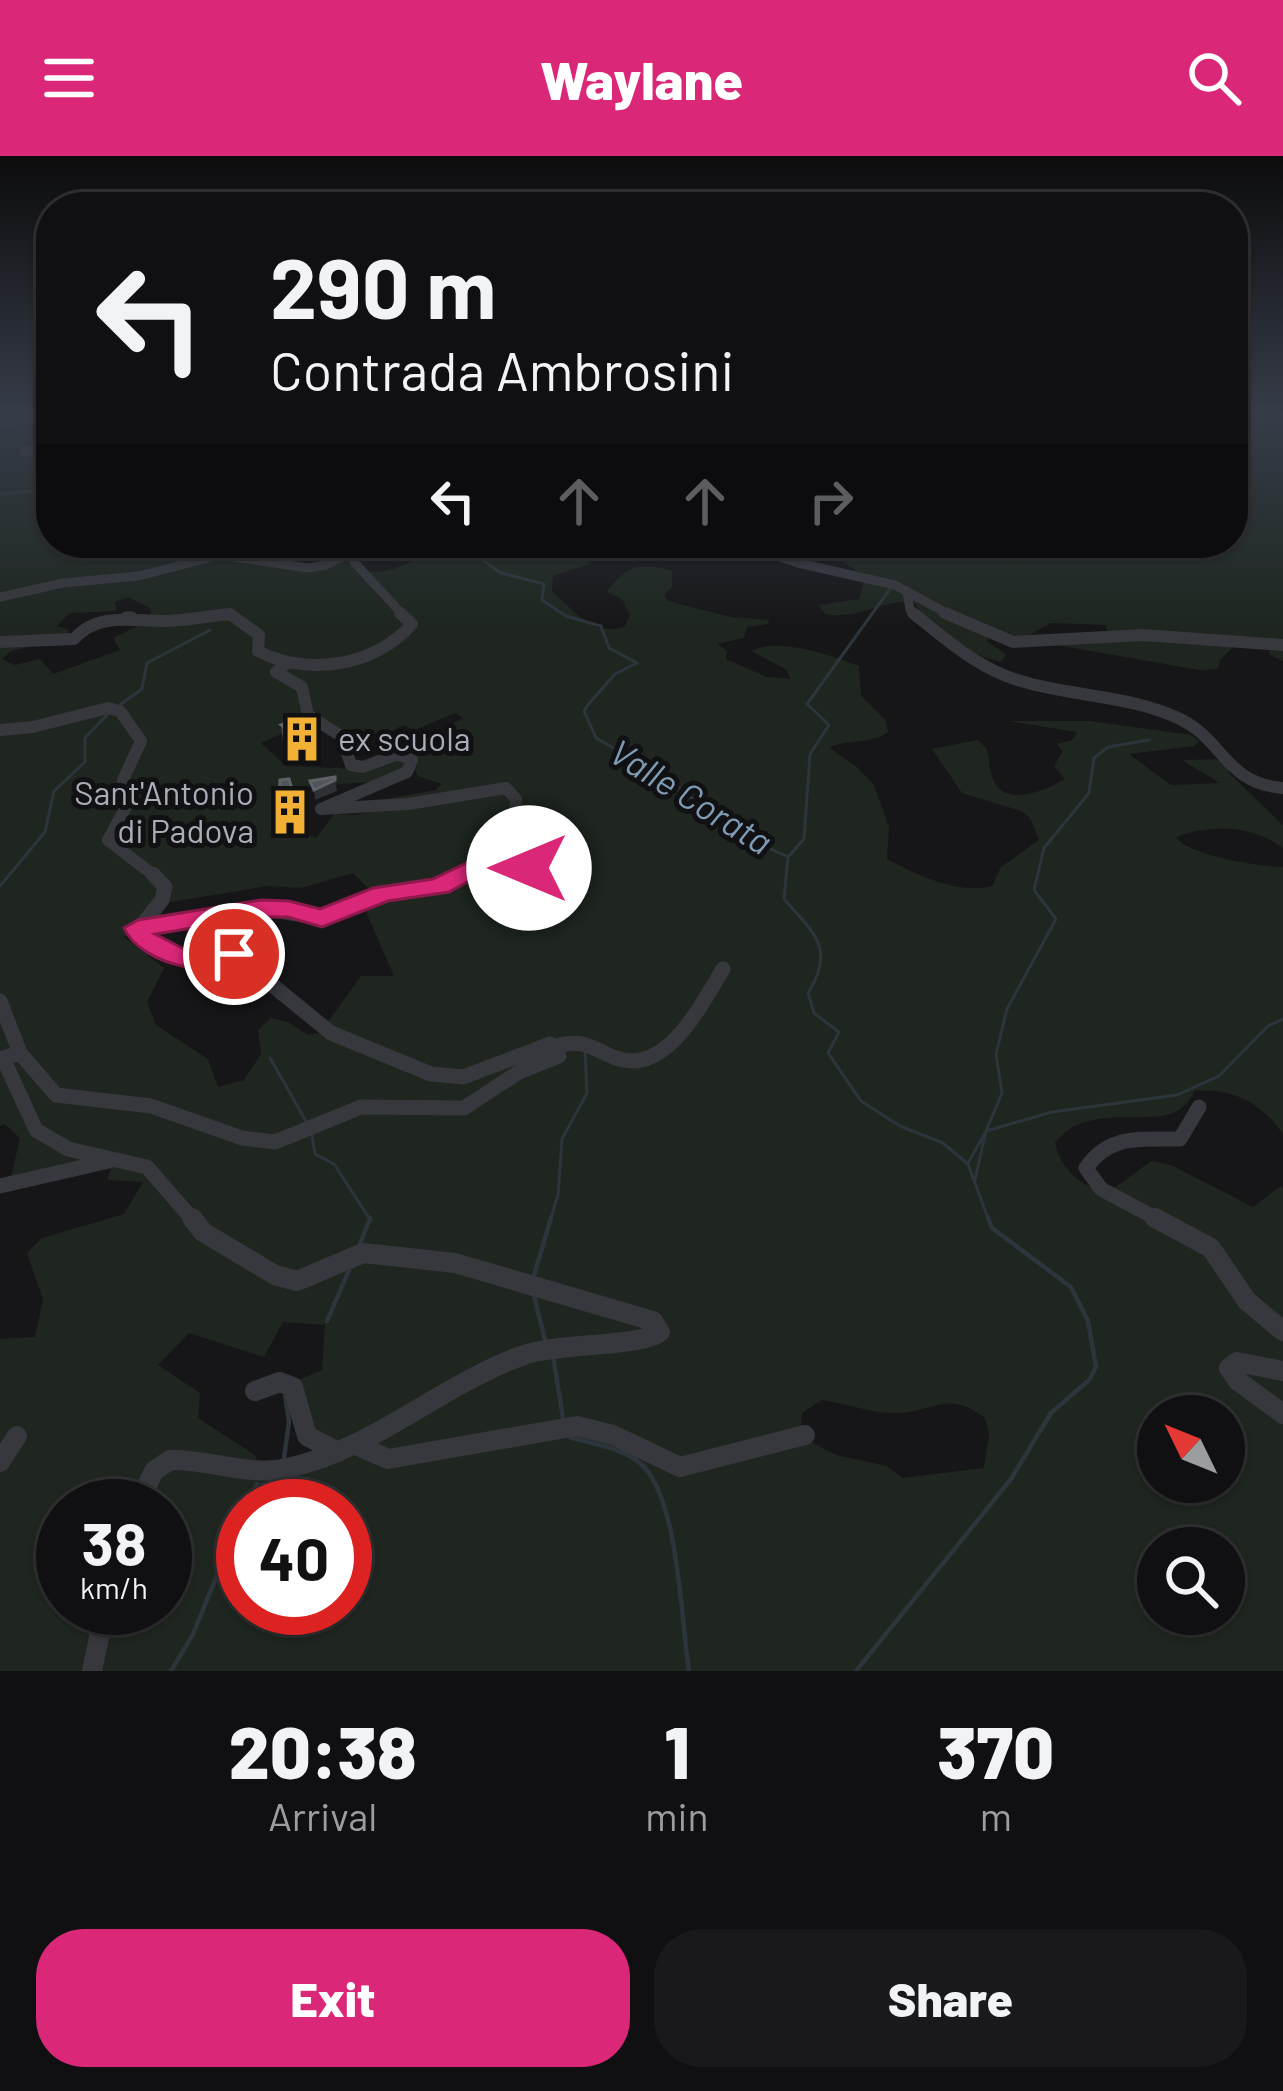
<!DOCTYPE html>
<html lang="en">
<head>
<meta charset="utf-8">
<style>
	:root { --surface:#101012; --page:#19191b; --text:#f1f3f6; --muted:#9c9d9f; --line:#303032; --accent:#db2777 }
	body { margin:0; font-family:Barlow,sans-serif; background:var(--page); color:var(--text); height:100vh; display:flex; flex-direction:column; font-size:45px; white-space:nowrap }
	* { box-sizing:border-box; margin:0 }
	p { font-size:39px; color:var(--muted) }
	.icon { flex:none; width:66px; height:66px; fill:none; stroke:currentColor; stroke-width:2; stroke-linecap:round; stroke-linejoin:round }
	.map { position:relative; height:1515px; overflow:hidden }
	.drawer { display:flex; flex-direction:column; background:var(--surface); flex:1 }
	.drawer>* { flex:none }
	.guide { position:absolute; left:36px; top:36px; width:1212px; height:366px; border-radius:48px; box-shadow:0 3px 9px #0004,0 0 0 3px var(--line); background:#101012; color:var(--text); overflow:hidden }
	.needle { width:78px; rotate:313deg }
	.buttons { position:absolute; left:1137px; top:1239px; display:grid; gap:24px }
	.buttons a { display:grid; place-items:center; width:108px; height:108px; border-radius:50%; background:var(--surface); box-shadow:0 3px 9px #0004,0 0 0 3px var(--line); font-size:60px }
	.speed { position:absolute; left:36px; top:1323px; display:flex; gap:24px; font-size:60px; font-weight:700; text-align:center }
	.speed>* { display:grid; place-content:center; width:156px; height:156px; border-radius:50%; background:var(--surface); box-shadow:0 3px 9px #0004,0 0 0 3px var(--line); line-height:1 }
	.speed small { font-size:30px; font-weight:400 }
	.speed .limit { border:18px solid #d22; background:#fff; color:#111 }
	.pin { position:absolute; display:grid; place-items:center; width:102px; height:102px; color:#fff; margin:-51px; border:6px solid #fff; border-radius:50%; box-shadow:0 3px 12px #0007 }
	.me { position:absolute; width:132px; margin:-66px; rotate:270deg; stroke-linejoin:round; filter:drop-shadow(0 0 9px #0008) }
	.turn { display:flex; align-items:center; gap:42px; height:252px; padding:0 36px; font-size:54px }
	.turn .icon { width:156px; height:156px; stroke-width:2.5 }
	.turn b { display:block; font-size:84px; line-height:102px }
	.lanes { display:flex; align-items:center; height:114px; padding:0 36px; background:#0003; justify-content:center; gap:60px; direction:ltr }
	.lanes .off { opacity:.35 }
	.eta { display:flex; justify-content:space-evenly; align-items:center; height:204px; text-align:center }
	.eta b { font-size:72px; font-weight:800; line-height:84px }
	.cta { display:flex; gap:24px; margin-top:auto; padding:24px 36px }
	.cta a { flex:1; height:138px; border-radius:48px; background:var(--accent); color:#fff; font-size:48px; font-weight:800; line-height:138px; text-align:center }
	.cta a+a { background:var(--page); color:var(--text) }
	header { display:flex; justify-content:space-between; align-items:center; height:156px; padding:0 36px; background:var(--accent); color:#fff; font-size:54px; font-weight:800 }
	.map>svg:first-child { display:block }
	.green { fill:#1e261f; fill-rule:evenodd }
	.lines { fill:none; stroke-linecap:round; stroke-linejoin:round }
	.stream-far1 { stroke:#2c353c; stroke-width:3 }
	.stream { stroke:#2c353c; stroke-width:4.5 }
	.minor-far3 { stroke:#37383d; stroke-width:9 }
	.minor-far2 { stroke:#37383d; stroke-width:12 }
	.minor-far1 { stroke:#37383d; stroke-width:15 }
	.minor { stroke:#37383d; stroke-width:20 }
	.wall { fill:#47494d }
	.shaded-wall { fill:#2f3033 }
	.building { fill:#525359; stroke:#5f6168; stroke-width:3 }
	.route { fill:#db2777; stroke:#8e194d; stroke-width:3 }
	.labels { text-anchor:middle; stroke-width:10; stroke-linejoin:round; paint-order:stroke }
	.poi-label { font-size:33px; fill:#a8adb8; stroke:#111113; text-anchor:start }
	.water-label { font-size:36px; font-style:italic; fill:#7f9bb3; stroke:#111113 }
</style>
</head>
<body>
<header><svg class="icon" aria-label="menu" viewBox="0 0 24 24"><path d="M4 6h16M4 12h16M4 18h16"/></svg>Waylane<svg class="icon" aria-label="search" viewBox="0 0 24 24"><circle cx="10" cy="10" r="6"/><path d="M15 15l6 6"/></svg></header>
<div class="map">
<svg width="1283" height="1515" viewBox="0 0 1283 1515">
	<rect width="100%" height="100%" fill="#161618"/>
	<path class="green" d="M 0,259 L 51,259 L 51,387 L 289,387 L 276,390 L 281,396 L 270,405 L 305,413 L 352,401 L 355,415 C 387,419 402,412 428,395 L 422,387 L 517,391 L 568,387 L 566,392 L 590,399 L 589,408 L 553,420 L 552,436 C 577,455 588,480 624,471 L 630,459 L 622,443 L 607,436 C 625,410 641,405 672,415 L 672,431 L 664,439 L 668,445 L 732,461 L 769,464 L 768,468 L 747,471 L 744,482 L 717,488 L 727,495 L 726,503 L 767,521 L 790,523 L 787,514 L 751,495 C 779,481 831,499 859,510 L 861,540 L 886,565 L 888,576 C 870,589 848,582 829,592 L 856,610 L 874,629 L 889,671 L 887,703 C 918,719 957,739 992,730 L 1001,711 L 1039,684 L 1030,662 L 1021,655 L 962,637 L 932,593 L 977,584 C 993,595 987,602 991,617 C 1000,654 1043,636 1065,623 L 1054,610 L 1063,595 L 1057,588 L 1072,584 L 1077,576 L 1009,565 L 1090,565 L 1191,579 L 1199,585 L 1194,590 L 1129,598 L 1171,629 L 1220,627 L 1182,604 L 1229,603 L 1229,617 L 1283,669 L 1283,692 C 1252,669 1211,668 1176,681 C 1189,700 1258,710 1283,711 L 1283,978 C 1260,946 1233,932 1194,935 C 1175,987 1093,936 1055,987 C 1061,1014 1082,1032 1109,1036 L 1151,1005 L 1171,1009 L 1253,1051 L 1280,1030 L 1283,1033 L 1283,1515 L 0,1515 L 0,1183 L 35,1181 L 43,1143 L 27,1097 L 42,1082 L 124,1058 L 143,1026 L 107,1024 L 112,1009 L 11,1021 L 20,982 L 4,968 L 0,970 ZM 128,441 L 151,453 L 150,464 L 113,482 L 120,494 L 53,518 L 40,503 L 15,509 L 2,503 L 11,495 L 68,481 L 69,474 L 57,470 L 69,457 L 116,455 L 115,446 ZM 455,557 L 463,562 L 421,585 L 422,592 L 365,613 L 286,610 L 261,587 L 315,563 L 330,575 L 356,573 L 378,583 L 403,569 L 415,574 ZM 415,614 L 418,620 L 441,628 L 436,634 L 390,642 L 389,650 L 356,659 L 334,658 L 316,682 L 297,675 L 274,678 L 276,634 L 380,625 ZM 353,717 L 372,736 L 367,758 L 394,820 L 361,820 L 320,877 L 308,879 L 288,866 L 271,862 L 258,874 L 261,898 L 244,924 L 218,931 L 208,903 L 156,869 L 147,846 L 164,812 L 124,781 L 165,747 L 268,730 L 301,732 ZM 283,1166 L 325,1169 L 322,1214 L 287,1229 L 327,1300 L 263,1320 L 255,1299 L 198,1262 L 200,1237 L 158,1209 L 189,1177 L 264,1201 ZM 822,1244 C 845,1247 873,1258 896,1257 C 936,1256 947,1233 985,1262 L 989,1278 L 984,1312 L 902,1322 L 887,1310 L 836,1299 L 800,1280 L 802,1257 ZM 1158,1260 L 1224,1260 L 1224,1326 L 1158,1326 ZM 63,1350 L 165,1350 L 165,1452 L 63,1452 ZM 243,1350 L 345,1350 L 345,1452 L 243,1452 ZM 1158,1392 L 1224,1392 L 1224,1458 L 1158,1458 Z
		M 1233,259 L 1283,259 L 1283,505 L 1270,499 L 1268,491 L 1234,490 L 1220,504 L 1218,513 L 1199,514 L 1057,489 L 1108,476 L 1105,469 L 1051,467 L 1024,482 L 988,481 L 987,485 L 1007,499 L 1000,506 C 966,496 932,477 914,446 C 885,442 857,465 825,458 L 819,449 L 859,443 L 865,423 C 831,386 800,406 754,387 L 1233,387 Z"/>
	<g class="lines">
		<path class="stream-far1" d="M 0,269 L 22,267
			M 0,338 L 51,333
			M 458,387 L 501,417 L 544,428 L 542,444 L 566,460 L 601,470 L 609,492 L 637,507 L 615,518 L 587,550 L 584,555 L 596,582 L 671,625 L 728,673 L 788,701 L 784,743 C 814,777 836,793 808,837 L 814,857 L 839,876 L 828,897 L 861,945 L 900,970 L 943,987 L 968,1008 L 989,1065
			M 121,548 L 142,533 L 147,507 L 210,474
			M 788,701 L 804,683 L 810,598 L 829,569 L 807,548 L 890,433
			M 0,730 L 45,676 L 54,635 L 85,606 L 85,582 L 108,558
			M 270,902 L 306,965
			M 312,979 L 315,998 L 334,1008 L 371,1065
			M 968,1007 L 986,975 L 1052,956 L 1177,939 L 1219,920 L 1268,870 L 1283,863
			M 975,1024 L 986,975 L 1002,937 L 996,898 L 1007,853 L 1056,763 L 1034,734 L 1044,692 L 1089,637 L 1094,602 L 1108,591 L 1149,584
			M 550,1065 L 558,1039 L 562,983 L 587,937 L 585,893"/>
		<path class="stream" d="M 360,1088 L 370,1062
			M 534,1119 L 551,1062
			M 534,1140 L 545,1184
			M 327,1165 L 349,1114
			M 553,1200 L 563,1262
			M 570,1281 C 592,1288 622,1292 640,1307 C 679,1340 681,1465 689,1515
			M 284,1302 L 289,1266 L 285,1238
			M 246,1350 L 257,1328
			M 171,1515 L 193,1478 L 243,1356
			M 856,1515 L 1011,1323 L 1051,1257 L 1089,1224 L 1096,1211 L 1088,1165 L 1071,1131 L 992,1072 L 988,1062"/>
		<path class="minor-far3" d="M 24,296 L 51,291
			M 739,387 L 798,407 L 895,429 L 952,460
			M 359,395 L 354,406 L 404,460
			M 907,435 L 910,454 L 917,460
			M 0,441 L 63,427 L 139,420 L 220,399 L 308,412 L 326,409 L 360,392
			M 126,460 L 132,460
			M 213,460 L 232,460"/>
		<path class="minor-far2" d="M 913,457 C 942,480 971,506 1006,520 C 1061,541 1124,537 1178,562 C 1224,583 1224,627 1283,632
			M 945,457 L 1013,486 L 1143,479 L 1283,489
			M 0,486 L 74,483 C 98,456 132,465 163,465 C 185,465 208,460 230,458 L 259,479 L 258,495 C 307,521 376,510 412,468 L 400,457
			M 288,507 L 276,516 L 302,531 L 308,559 L 341,580 L 351,609 L 363,611 L 398,598 L 412,604 L 407,616 L 321,653 L 408,648 L 506,632 L 516,643 L 514,677 L 539,702 L 539,709 L 487,705 L 456,721
			M 0,574 L 33,571 L 108,552 L 120,555 L 141,585 L 123,624 L 134,636 L 108,684 L 156,721"/>
		<path class="minor-far1" d="M 142,769 L 162,744 L 165,731 L 153,718
			M 0,845 L 20,897
			M 556,890 C 581,883 589,890 611,900 C 664,925 701,849 723,813
			M 0,1030 L 109,1005
			M 194,1065 L 147,1011 L 68,993 L 36,974 L 3,902 L 20,897 L 56,939 L 151,950 L 242,982 L 275,986 L 361,951 L 464,952 L 519,916 L 559,900 L 550,888 L 463,921 L 431,918 L 331,877 L 234,798 L 173,799 L 140,781 L 142,769 L 261,752 L 322,762 L 382,738 L 440,730 L 462,718
			M 1161,1065 L 1101,1033 L 1086,1012 C 1110,977 1142,984 1180,983 L 1199,951"/>
		<path class="minor" d="M 1155,1062 L 1211,1092 L 1247,1145 L 1283,1175
			M 1283,1215 L 1237,1206 L 1229,1212 L 1238,1225 L 1283,1258
			M 255,1235 L 280,1226 L 293,1231 L 307,1280 L 338,1296
			M 354,1288 L 388,1303 L 577,1270 L 613,1279 L 680,1311 L 805,1279
			M 0,1306 L 17,1280
			M 137,1350 L 154,1315 L 170,1304 C 210,1303 249,1321 288,1312 C 375,1293 444,1226 527,1198 C 560,1187 641,1191 660,1176 L 653,1165 L 455,1107 L 363,1097 L 297,1125 L 275,1119 L 203,1076 L 192,1062
			M 92,1515 L 105,1452"/>
	</g>
	<path class="wall" d="M 281,569 L 319,582 L 293,591 L 283,585 Z"/>
	<path class="shaded-wall" d="M 317,567 L 319,582 L 293,591 L 290,576 Z
		M 335,624 L 337,635 L 315,644 L 314,634 Z
		M 295,643 L 299,664 L 283,666 L 279,644 Z"/>
	<path class="building" d="M 305,559 L 317,567 L 290,576 L 281,569 Z
		M 335,621 L 335,624 L 314,634 L 310,625 Z
		M 289,623 L 295,643 L 279,644 L 280,624 Z"/>
	<linearGradient id="sky" x2="0" y2="1"><stop stop-color="#0c0c0d"/><stop offset="0.55" stop-color="#363c48"/><stop offset="1" stop-color="#363c48" stop-opacity="0"/></linearGradient>
	<rect width="1283" height="471" fill="url(#sky)"/>
	<path class="route" d="M 487,697 L 538,706 L 542,712 L 529,719 L 491,713 L 449,736 L 388,745 L 322,771 L 288,761 L 261,761 L 155,778 L 184,793 L 244,792 L 248,798 C 222,828 140,809 124,772 L 138,764 L 261,744 L 289,745 L 320,753 L 373,732 L 433,723 Z"/>
	<defs>
		<g id="building-bare" transform="scale(3.6)"><path d="M-4-6H4V6H1V3H-1V6H-4ZM-2.5-4.3h1.7v1.8h-1.7ZM.8-4.3h1.7v1.8H.8ZM-2.5-1h1.7V.8h-1.7ZM.8-1h1.7V.8H.8Z" fill="#f2b134" stroke="#111113" stroke-width="2.5" paint-order="stroke"/></g>
	</defs>
	<g fill-rule="evenodd">
		<use href="#building-bare" x="302" y="583"/>
		<use href="#building-bare" x="290" y="656"/>
	</g>
	<g class="labels">
		<g class="poi-label">
			<text x="338" y="595">ex scuola</text>
			<text x="254" y="649" text-anchor="end">Sant'Antonio<tspan x="254" dy="38">di Padova</tspan></text>
		</g>
		<g class="water-label">
			<text transform="translate(691 641) rotate(32)" y="13">Valle Corata</text>
		</g>
	</g>
</svg>
<div class="buttons">
<a><svg class="needle" viewBox="-14 -14 28 28"><path d="M0-13l5 13h-10z" fill="#e53935"/><path d="M0 13l5-13h-10z" fill="#9c9d9f"/></svg></a>
<a><svg class="icon" aria-label="search" viewBox="0 0 24 24"><circle cx="10" cy="10" r="6"/><path d="M15 15l6 6"/></svg></a>
</div>
<div class="speed"><div>38<small>km/h</small></div><div class="limit">40</div></div>
<div class="pin" style="left:234px;top:798px;background:#d93025"><svg class="icon" aria-label="arrive" viewBox="0 0 24 24"><path d="M6 21V4h12l-3 4 3 4H6"/></svg></div>
<svg class="me" style="left:529px;top:712px" viewBox="-20 -20 40 40"><circle r="19" fill="#fff"/><path d="M0-13L10 11 0 6-10 11z" fill="#db2777"/></svg>
<div class="guide">
<div class="turn"><svg class="icon" aria-label="left" viewBox="0 0 24 24"><path d="M17 20v-9H6M10 6l-5 5 5 5"/></svg><div><b>290 m</b>Contrada Ambrosini</div></div>
<div class="lanes"><svg class="icon" aria-label="left" viewBox="0 0 24 24"><path d="M17 20v-9H6M10 6l-5 5 5 5"/></svg><svg class="icon off" aria-label="ahead" viewBox="0 0 24 24"><path d="M12 20V5M6 11l6-6 6 6"/></svg><svg class="icon off" aria-label="ahead" viewBox="0 0 24 24"><path d="M12 20V5M6 11l6-6 6 6"/></svg><svg class="icon off" aria-label="right" viewBox="0 0 24 24"><path d="M7 20v-9h11M14 6l5 5-5 5"/></svg></div>
</div>
</div>
<section class="drawer">
<div class="eta">
<div><b>20:38</b><p>Arrival</p></div>
<div><b>1</b><p>min</p></div>
<div><b>370</b><p>m</p></div>
</div>
<div class="cta"><a>Exit</a><a>Share</a></div>
</section>
</body>
</html>
